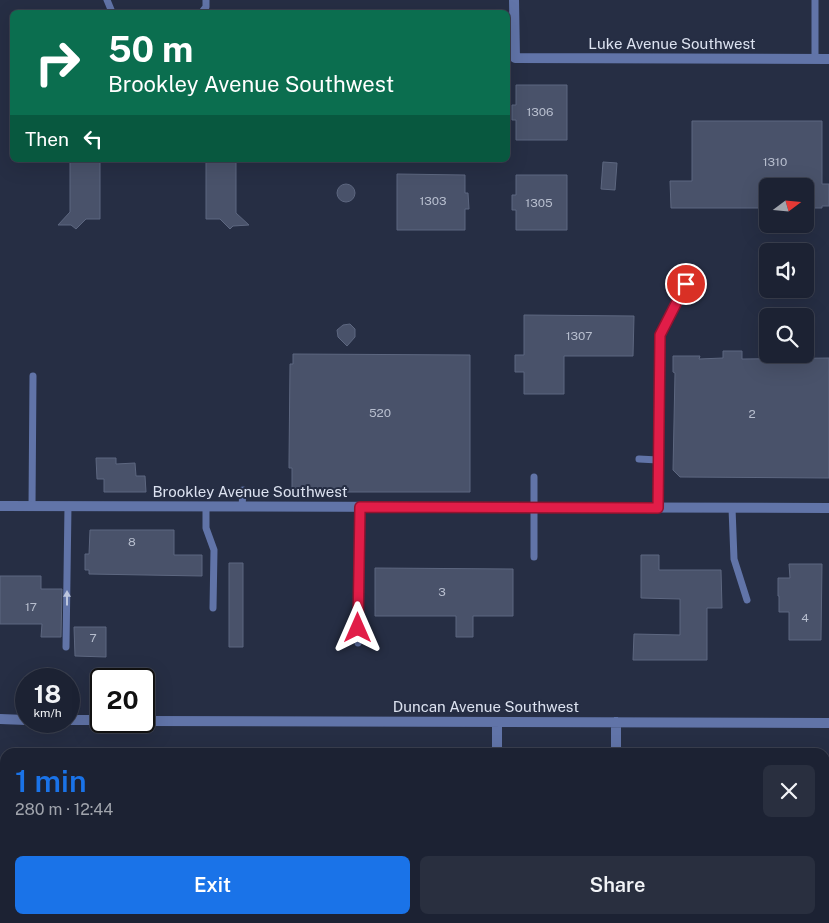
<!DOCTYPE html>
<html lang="en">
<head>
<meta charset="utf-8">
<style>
	:root { --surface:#1c2233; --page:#292f3f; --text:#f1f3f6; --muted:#a0a4ac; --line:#3a3f4e; --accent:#1a73e8 }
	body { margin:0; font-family:"Public Sans",sans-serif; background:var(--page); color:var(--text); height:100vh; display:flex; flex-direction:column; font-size:19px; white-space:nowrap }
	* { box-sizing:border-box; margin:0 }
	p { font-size:16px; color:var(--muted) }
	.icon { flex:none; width:28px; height:28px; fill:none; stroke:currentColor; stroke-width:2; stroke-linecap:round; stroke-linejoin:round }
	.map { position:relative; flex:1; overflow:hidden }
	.drawer { position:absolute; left:0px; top:748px; width:830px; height:176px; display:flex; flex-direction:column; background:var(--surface); border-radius:15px 15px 0 0; box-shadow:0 5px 20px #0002,0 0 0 1px var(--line) }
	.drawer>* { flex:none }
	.hud { position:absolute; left:10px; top:10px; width:500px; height:152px; border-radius:8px; box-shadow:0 5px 20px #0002,0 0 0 1px var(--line); background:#0b6e4f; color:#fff; overflow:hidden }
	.needle { width:32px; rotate:74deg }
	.buttons { position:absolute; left:759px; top:178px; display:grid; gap:10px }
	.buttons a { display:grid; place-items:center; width:55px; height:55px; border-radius:8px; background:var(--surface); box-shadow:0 5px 20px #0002,0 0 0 1px var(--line); font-size:25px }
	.speed { position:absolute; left:15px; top:668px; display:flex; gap:10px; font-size:25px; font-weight:700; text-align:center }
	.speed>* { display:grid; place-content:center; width:65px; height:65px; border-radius:50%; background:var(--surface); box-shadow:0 5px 20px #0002,0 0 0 1px var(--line); line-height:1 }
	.speed small { font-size:12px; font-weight:400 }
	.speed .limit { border:2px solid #111; border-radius:8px; background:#fff; color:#111 }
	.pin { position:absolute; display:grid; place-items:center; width:42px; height:42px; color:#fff; margin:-21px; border:2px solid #fff; border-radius:50%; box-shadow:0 1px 5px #0007 }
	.me { position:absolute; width:55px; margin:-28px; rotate:0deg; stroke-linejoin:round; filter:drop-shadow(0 0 4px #0008) }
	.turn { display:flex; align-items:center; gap:18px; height:105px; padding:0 15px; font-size:22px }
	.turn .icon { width:65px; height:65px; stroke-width:2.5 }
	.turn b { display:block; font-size:35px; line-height:42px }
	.then { display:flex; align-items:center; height:48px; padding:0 15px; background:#0003; gap:10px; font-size:19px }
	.round { display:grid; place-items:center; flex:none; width:52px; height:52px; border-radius:8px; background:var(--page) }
	.overview { display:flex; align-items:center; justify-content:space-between; height:85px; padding:0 15px }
	h1 { font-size:30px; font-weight:600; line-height:38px; color:var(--accent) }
	.action { display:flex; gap:10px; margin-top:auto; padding:10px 15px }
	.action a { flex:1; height:58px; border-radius:8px; background:var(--accent); color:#fff; font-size:20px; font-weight:600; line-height:58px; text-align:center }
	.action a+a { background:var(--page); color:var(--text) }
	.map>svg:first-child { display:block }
	.water { fill:#0a105b }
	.building { fill:#49526a; stroke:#5d6780 }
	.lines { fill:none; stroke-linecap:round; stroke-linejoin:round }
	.lane { stroke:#6174a8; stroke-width:7 }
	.street { stroke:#6174a8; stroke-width:10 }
	.oneway { fill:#bdc6de }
	.route-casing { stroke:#92132f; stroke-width:12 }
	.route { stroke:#e11d48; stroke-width:9 }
	.labels { text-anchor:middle; stroke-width:4; stroke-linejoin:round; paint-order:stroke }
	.number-label { font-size:12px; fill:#b7bece }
	.street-label { font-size:15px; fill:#dce2f0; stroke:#262e44 }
</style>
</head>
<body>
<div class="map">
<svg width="829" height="923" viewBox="0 0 829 923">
	<rect width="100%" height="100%" fill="#262e44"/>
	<path class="water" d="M 825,862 L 829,862 L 829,906 L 825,905 Z"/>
	<path class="building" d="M 516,85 L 567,85 L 567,140 L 516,140 L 516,120 L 512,120 L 512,105 L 516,105 Z
		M 692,121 L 822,121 L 822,184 L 829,184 L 829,206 L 822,206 L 822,208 L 805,208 L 805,186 L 768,186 L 768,208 L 671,208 L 670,181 L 692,181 Z
		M 70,160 L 100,160 L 100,219 L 86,219 L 76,229 L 71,225 L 58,225 L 70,212 Z
		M 206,160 L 236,160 L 236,213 L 249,225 L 233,226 L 230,229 L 220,219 L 206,219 Z
		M 603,162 L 617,163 L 615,190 L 601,189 Z
		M 397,174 L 465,175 L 465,193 L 468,193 L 469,209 L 465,209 L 465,230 L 397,230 Z
		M 516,175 L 567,175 L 567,230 L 516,230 L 516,210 L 512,210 L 512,195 L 516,195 Z
		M337 193a9 9 0 1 1 18 0a9 9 0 1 1-18 0Z
		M 524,315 L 634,316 L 633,356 L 564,356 L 564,394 L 524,394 L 524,372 L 515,372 L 515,355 L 524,355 Z
		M 350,324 L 355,329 L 355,337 L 347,346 L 338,337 L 337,330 L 343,325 Z
		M 723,351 L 742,351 L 742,359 L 829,358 L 829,478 L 680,477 L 673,470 L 675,373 L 673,372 L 673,356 L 700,356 L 699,359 L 723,358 Z
		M 293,354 L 470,355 L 470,492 L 292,492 L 292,468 L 289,468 L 289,462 L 290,364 L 293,364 Z
		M 96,458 L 116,458 L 116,464 L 135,463 L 136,476 L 145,476 L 146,492 L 104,492 L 104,479 L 97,479 Z
		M 90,530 L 174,530 L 174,555 L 202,555 L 202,576 L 89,574 L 89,570 L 85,570 L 85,554 L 89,554 Z
		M 641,555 L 659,555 L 659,570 L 721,570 L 722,608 L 707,608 L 707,660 L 633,660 L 634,634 L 680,635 L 680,599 L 641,598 Z
		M 229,563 L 243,563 L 243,647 L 229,647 Z
		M 789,564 L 822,564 L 821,640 L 789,640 L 789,612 L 779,612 L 779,596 L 778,596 L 778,578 L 790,578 Z
		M 375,568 L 513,569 L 513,616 L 473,616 L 473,637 L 456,637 L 456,616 L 375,616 Z
		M 0,576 L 41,576 L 41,589 L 62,589 L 61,637 L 41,637 L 42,624 L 0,624 Z
		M 74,627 L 106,627 L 106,657 L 75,656 Z"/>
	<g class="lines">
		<path class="lane" d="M 107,0 L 112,12
			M 202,12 L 206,7 L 206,0
			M 815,59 L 815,0
			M 639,459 L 658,460
			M 32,506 L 33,376
			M 206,507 L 206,528 L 214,550 L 213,608
			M 242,507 L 243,490
			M 658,508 L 660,335 L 686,284
			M 732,508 L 734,559 L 747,600
			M 534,557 L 534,477
			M 358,643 L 360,507
			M 66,647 L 68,506
			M 0,839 L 5,840"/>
		<path class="street" d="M 514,0 L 515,58 L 829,59
			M 0,506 L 829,508
			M 0,719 L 26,720
			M 69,720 L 101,720
			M 144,721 L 829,723
			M 497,752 L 497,722
			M 616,752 L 616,722
			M 496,923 L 496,919
			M 616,923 L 616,919"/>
	</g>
	<defs><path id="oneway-solid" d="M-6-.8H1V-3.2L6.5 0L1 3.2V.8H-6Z" transform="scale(1.25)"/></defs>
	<use class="oneway" href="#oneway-solid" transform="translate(67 598) rotate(-90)"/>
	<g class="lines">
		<g class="route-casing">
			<path id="route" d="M 358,628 L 360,507 L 658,508 L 660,335 L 686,284"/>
		</g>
		<use href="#route" class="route"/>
	</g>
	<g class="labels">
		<g class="number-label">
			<text x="540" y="116">1306</text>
			<text x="775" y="166">1310</text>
			<text x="433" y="205">1303</text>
			<text x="539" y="207">1305</text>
			<text x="579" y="340">1307</text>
			<text x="380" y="417">520</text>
			<text x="752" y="418">2</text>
			<text x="132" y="546">8</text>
			<text x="442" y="596">3</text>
			<text x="31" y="611">17</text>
			<text x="805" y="622">4</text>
			<text x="93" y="642">7</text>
		</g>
		<g class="street-label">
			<text x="672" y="49">Luke Avenue Southwest</text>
			<text x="250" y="497">Brookley Avenue Southwest</text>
			<text x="486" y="712">Duncan Avenue Southwest</text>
		</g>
	</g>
</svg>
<div class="buttons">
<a><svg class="needle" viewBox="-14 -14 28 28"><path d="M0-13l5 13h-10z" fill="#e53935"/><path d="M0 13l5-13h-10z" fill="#a0a4ac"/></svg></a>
<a><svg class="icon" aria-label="sound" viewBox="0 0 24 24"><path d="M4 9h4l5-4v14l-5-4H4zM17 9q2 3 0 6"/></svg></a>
<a><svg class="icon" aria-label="search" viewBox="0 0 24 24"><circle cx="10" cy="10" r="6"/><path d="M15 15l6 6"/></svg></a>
</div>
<div class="speed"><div>18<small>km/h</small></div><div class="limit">20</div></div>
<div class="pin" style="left:686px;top:284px;background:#d93025"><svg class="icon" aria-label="arrive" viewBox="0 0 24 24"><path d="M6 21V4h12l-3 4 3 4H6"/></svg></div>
<svg class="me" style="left:358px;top:628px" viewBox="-20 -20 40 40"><path d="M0-17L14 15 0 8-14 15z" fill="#e11d48" stroke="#fff" stroke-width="4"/></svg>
<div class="hud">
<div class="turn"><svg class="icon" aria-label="right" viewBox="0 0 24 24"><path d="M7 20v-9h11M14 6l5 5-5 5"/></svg><div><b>50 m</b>Brookley Avenue Southwest</div></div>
<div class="then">Then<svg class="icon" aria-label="left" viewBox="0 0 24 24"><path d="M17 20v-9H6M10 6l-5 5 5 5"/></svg></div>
</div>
<section class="drawer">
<div class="overview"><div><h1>1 min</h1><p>280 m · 12:44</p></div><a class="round"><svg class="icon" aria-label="close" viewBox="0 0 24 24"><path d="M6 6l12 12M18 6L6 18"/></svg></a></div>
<div class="action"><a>Exit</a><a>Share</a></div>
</section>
</div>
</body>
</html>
